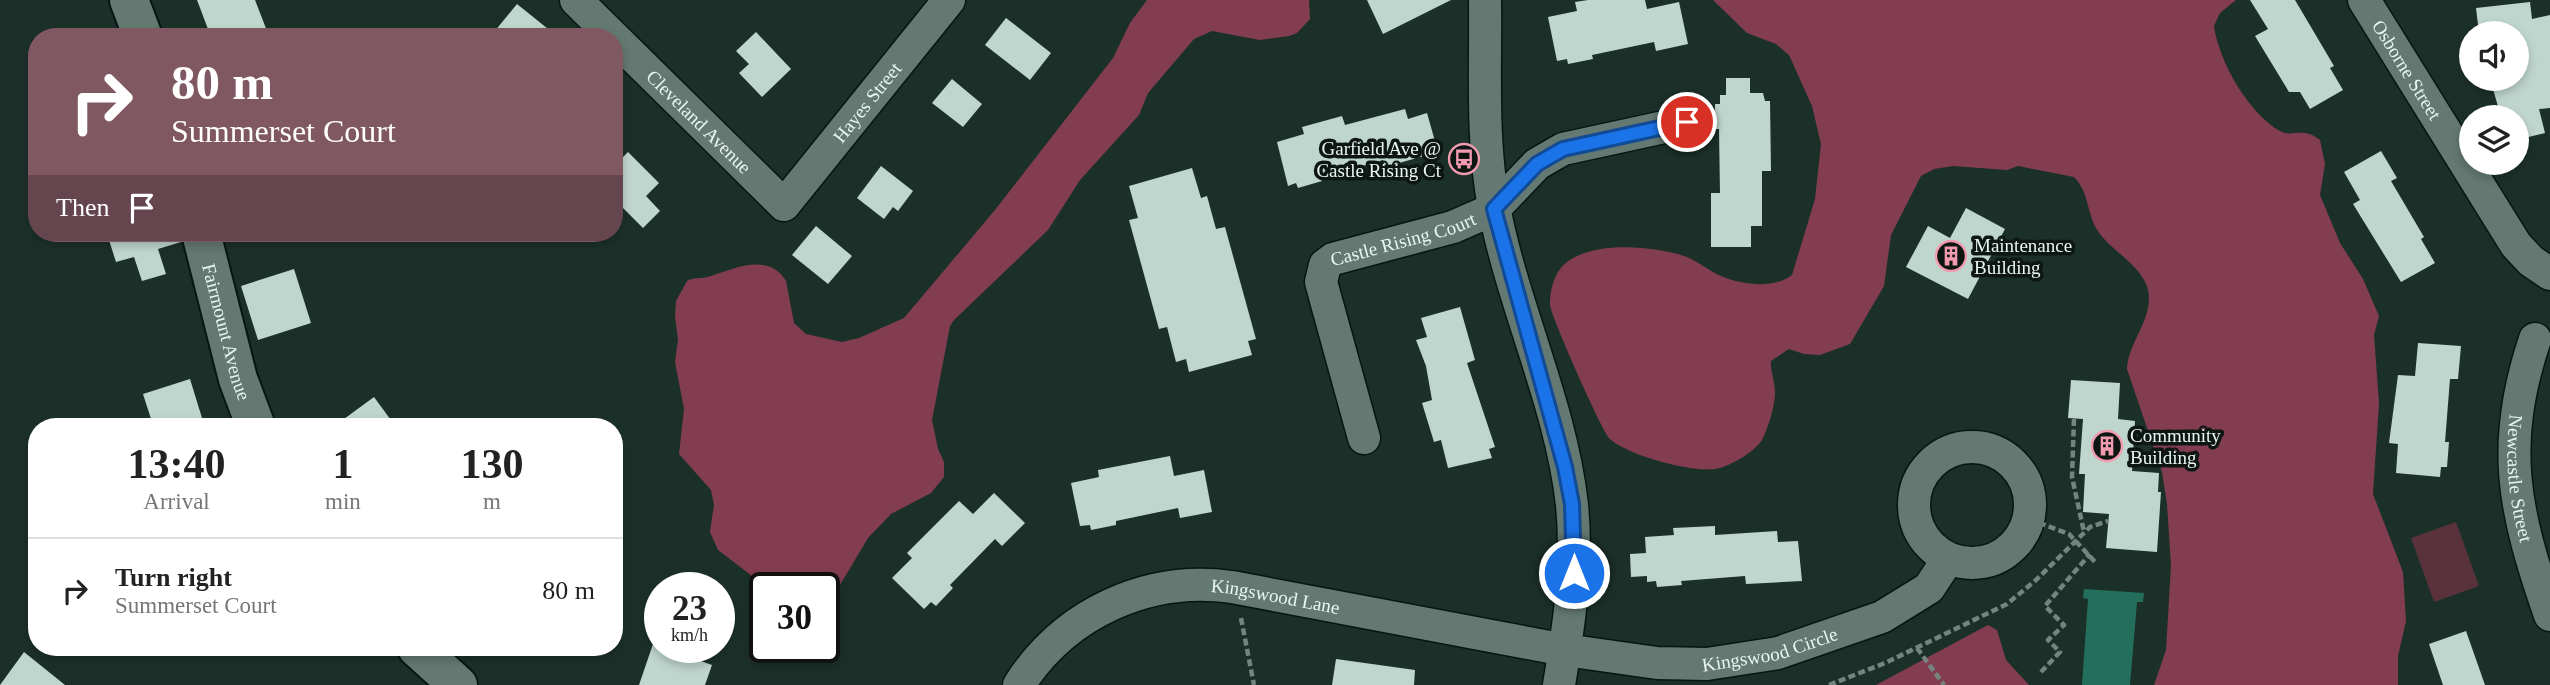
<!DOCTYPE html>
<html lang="en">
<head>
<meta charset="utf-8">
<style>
	:root { --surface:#fff; --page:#f6f6f6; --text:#222; --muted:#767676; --line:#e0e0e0 }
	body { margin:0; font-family:Georgia,serif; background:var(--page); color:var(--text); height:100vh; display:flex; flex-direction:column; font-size:26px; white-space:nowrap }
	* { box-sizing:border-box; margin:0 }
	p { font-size:23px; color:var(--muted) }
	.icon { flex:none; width:38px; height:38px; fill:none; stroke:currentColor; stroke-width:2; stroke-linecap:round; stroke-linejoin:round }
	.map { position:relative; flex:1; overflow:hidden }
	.details { position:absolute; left:28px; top:418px; width:595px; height:238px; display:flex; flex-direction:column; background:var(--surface); border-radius:28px; box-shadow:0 4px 10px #0003 }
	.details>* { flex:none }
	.hud { position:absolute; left:28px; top:28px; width:595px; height:214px; border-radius:28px; box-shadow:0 4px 10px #0003; background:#805862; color:#fff; overflow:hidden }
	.controls { position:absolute; left:2459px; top:21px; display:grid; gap:14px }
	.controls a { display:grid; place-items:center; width:70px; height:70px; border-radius:50%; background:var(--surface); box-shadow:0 4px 10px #0003; font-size:35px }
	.speed { position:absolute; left:644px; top:572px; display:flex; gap:14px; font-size:35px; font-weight:700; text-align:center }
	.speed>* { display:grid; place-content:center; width:91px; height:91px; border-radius:50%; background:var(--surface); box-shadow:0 4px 10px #0003; line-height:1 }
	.speed small { font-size:18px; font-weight:400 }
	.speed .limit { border:4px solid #111; border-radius:10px; background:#fff; color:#111 }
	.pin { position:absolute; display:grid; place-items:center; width:60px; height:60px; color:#fff; margin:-30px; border:4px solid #fff; border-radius:50%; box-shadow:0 2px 7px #0007 }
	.me { position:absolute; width:77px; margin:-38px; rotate:0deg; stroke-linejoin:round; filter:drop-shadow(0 0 5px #0008) }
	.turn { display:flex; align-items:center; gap:24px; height:147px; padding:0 28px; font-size:32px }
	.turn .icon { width:91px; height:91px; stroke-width:2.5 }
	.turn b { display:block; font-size:49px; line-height:60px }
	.then { display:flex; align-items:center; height:66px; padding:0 28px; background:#0003; gap:14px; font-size:26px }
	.eta { display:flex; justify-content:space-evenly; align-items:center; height:119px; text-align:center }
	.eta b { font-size:42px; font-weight:700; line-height:49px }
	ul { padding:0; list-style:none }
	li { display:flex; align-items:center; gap:21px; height:105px; padding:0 28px; border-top:2px solid var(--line) }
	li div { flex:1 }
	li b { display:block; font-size:26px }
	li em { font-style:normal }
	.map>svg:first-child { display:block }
	.green { fill:#59323c }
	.forest { fill:#833d51 }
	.water { fill:#246e5c }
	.building { fill:#bfd6ce }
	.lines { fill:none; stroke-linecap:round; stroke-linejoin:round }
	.street-casing { stroke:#051712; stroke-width:35 }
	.secondary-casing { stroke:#051712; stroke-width:42 }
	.path { stroke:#748580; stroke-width:4.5; stroke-dasharray:7 3.5; stroke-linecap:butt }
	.street { stroke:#637971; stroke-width:32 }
	.secondary { stroke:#637971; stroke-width:38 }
	.route-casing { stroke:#114b97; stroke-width:18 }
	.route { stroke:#1a73e8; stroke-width:12 }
	.labels { text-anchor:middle; stroke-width:7; stroke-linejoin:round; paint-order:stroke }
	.street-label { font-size:19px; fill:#e9f5f1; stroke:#0d1613 }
	.poi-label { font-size:19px; fill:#e9f5f1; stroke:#0d1613; text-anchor:start }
</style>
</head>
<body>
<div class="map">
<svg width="2550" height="685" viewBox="0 0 2550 685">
	<rect width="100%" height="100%" fill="#1c302a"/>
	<path class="green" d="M 2456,522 L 2479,586 L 2434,602 L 2411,538 Z"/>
	<path class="forest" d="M 1147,0 L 1309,0 L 1310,19 L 1297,33 L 1289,36 L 1260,40 L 1212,31 L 1194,39 L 1148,93 L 1139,115 L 1080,180 L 1048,230 L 954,320 L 950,326 L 932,420 L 938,449 L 944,462 L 944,477 L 931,493 L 891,514 L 868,538 L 840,585 L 824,595 L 824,588 L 790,588 L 756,579 L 718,550 L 710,532 L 714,505 L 711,490 L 679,454 L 684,409 L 675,362 L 678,340 L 675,317 L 676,301 L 687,281 C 694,277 700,279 708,277 C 731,270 769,251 786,281 L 794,323 L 806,334 L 842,342 L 859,338 L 904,318 L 995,210 L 1113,58 L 1130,23 Z
		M 1713,0 L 2236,0 L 2220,13 L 2214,26 C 2219,62 2249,114 2280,131 C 2292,138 2302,126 2320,140 L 2325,164 L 2320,195 L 2340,243 L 2363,279 L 2379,316 L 2374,335 L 2379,403 L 2373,494 L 2403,572 L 2406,621 L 2398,656 L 2398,685 L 2154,685 L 2166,650 L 2171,566 L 2167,504 L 2162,472 L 2127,369 C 2128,344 2149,324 2149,298 C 2149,268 2111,252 2098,231 C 2086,213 2090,193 2074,177 L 2018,166 L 2007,170 L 1953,166 L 1934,169 L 1921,176 L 1891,235 L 1884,286 L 1850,344 L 1820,355 L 1804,354 L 1789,349 L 1771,361 C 1770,371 1775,381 1775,392 C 1775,406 1769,425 1763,438 C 1757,451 1729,467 1715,469 C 1690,472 1629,456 1610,439 C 1602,432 1551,316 1550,305 C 1550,290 1554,272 1567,262 C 1595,241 1652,246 1684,256 C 1698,261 1709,271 1721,276 C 1741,285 1775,289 1792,275 L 1815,199 L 1821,144 L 1812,106 L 1789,55 L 1776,44 L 1747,33 Z
		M 1988,625 L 1997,630 L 2006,660 L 2029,685 L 1876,685 Z"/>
	<path class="water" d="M 2084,589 L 2144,593 L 2143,602 L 2137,602 L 2130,685 L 2082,685 L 2088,599 L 2083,598 Z"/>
	<path class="building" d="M 197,0 L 255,0 L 267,31 L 251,37 L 211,37 Z
		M 1367,0 L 1451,0 L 1383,34 Z
		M 1588,0 L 1645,0 L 1647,9 L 1679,2 L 1688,44 L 1656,51 L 1654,42 L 1592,55 L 1593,59 L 1568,64 L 1567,59 L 1557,61 L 1548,17 L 1577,11 L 1575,2 Z
		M 2250,0 L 2295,0 L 2334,66 L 2330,68 L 2343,90 L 2310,109 L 2300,92 L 2289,92 L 2255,36 L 2268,29 Z
		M 2530,2 L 2532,19 L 2550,15 L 2550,108 L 2539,109 L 2545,133 L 2516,140 L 2516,117 L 2501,117 L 2491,82 L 2516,79 L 2516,33 L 2479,33 L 2476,8 Z
		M 517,4 L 558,37 L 490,37 Z
		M 1006,18 L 1051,53 L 1030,80 L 985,45 Z
		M 756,32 L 791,69 L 762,97 L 739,73 L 749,64 L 736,51 Z
		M 1726,78 L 1750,78 L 1750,93 L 1763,93 L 1765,101 L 1770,101 L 1771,171 L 1762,171 L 1762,226 L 1751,226 L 1751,247 L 1711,247 L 1711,193 L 1720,193 L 1719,129 L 1715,129 L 1715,104 L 1720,104 L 1720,95 L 1726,95 Z
		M 952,79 L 982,104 L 963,127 L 932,103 Z
		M 1405,109 L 1408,119 L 1427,113 L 1438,152 L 1385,167 L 1383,160 L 1321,178 L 1322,181 L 1298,188 L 1296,183 L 1288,186 L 1277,142 L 1304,134 L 1302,127 L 1342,116 L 1345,125 Z
		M 2381,151 L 2397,178 L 2391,181 L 2424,237 L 2421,239 L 2435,263 L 2401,282 L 2353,204 L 2360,200 L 2344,172 Z
		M 628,152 L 659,183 L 646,196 L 660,211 L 643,228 L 614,199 L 614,166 Z
		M 881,166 L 913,191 L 898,211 L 893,207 L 884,219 L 857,198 Z
		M 1192,168 L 1201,198 L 1207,196 L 1216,229 L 1225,227 L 1256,339 L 1248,341 L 1252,355 L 1189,372 L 1186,359 L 1176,362 L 1167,327 L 1159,329 L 1129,220 L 1138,218 L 1129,186 Z
		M 1966,208 L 2005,229 L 1968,299 L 1906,267 L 1928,226 L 1950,238 Z
		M 816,226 L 852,256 L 828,284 L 792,255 Z
		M 123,233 L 180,233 L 181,242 L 158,249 L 166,274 L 142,281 L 134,257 L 116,262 L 108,237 Z
		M 294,269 L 311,323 L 258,340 L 241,286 Z
		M 1460,307 L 1475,360 L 1467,363 L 1495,447 L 1489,449 L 1492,458 L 1448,468 L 1441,440 L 1434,442 L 1422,403 L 1432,400 L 1426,366 L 1416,340 L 1427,337 L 1421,318 Z
		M 2418,343 L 2461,346 L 2458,379 L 2450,379 L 2445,442 L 2449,442 L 2447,467 L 2441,467 L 2440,477 L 2396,473 L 2398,444 L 2389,443 L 2398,375 L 2415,376 Z
		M 190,379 L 202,418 L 175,427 L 172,427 L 169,418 L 152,422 L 143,394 Z
		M 2071,380 L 2120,383 L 2118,419 L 2135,421 L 2132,471 L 2159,473 L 2158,492 L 2161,492 L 2157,552 L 2106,548 L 2109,514 L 2083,512 L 2085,474 L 2079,474 L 2083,419 L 2068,418 Z
		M 374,397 L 396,427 L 333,427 Z
		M 1170,456 L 1174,476 L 1204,470 L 1212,512 L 1180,518 L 1178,508 L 1116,521 L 1116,525 L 1091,530 L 1090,525 L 1080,526 L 1071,483 L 1099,477 L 1098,470 Z
		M 994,493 L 1025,523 L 1002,546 L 995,539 L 950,585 L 953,588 L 936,606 L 931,602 L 924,609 L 892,578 L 912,558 L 907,553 L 959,501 L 973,514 Z
		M 1715,526 L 1715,535 L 1777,531 L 1778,542 L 1798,541 L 1802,581 L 1746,584 L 1745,576 L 1681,581 L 1682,585 L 1657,587 L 1656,581 L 1647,582 L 1647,576 L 1631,577 L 1630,554 L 1646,553 L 1645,537 L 1674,535 L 1673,528 Z
		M 2466,631 L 2485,685 L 2443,685 L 2429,644 Z
		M 653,644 L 712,665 L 705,685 L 639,685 Z
		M 24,652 L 65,685 L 0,685 Z
		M 1336,659 L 1415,670 L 1414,685 L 1332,685 Z"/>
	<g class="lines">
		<g class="street-casing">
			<g id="street">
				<path id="s1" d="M 576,0 L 784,205 L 949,0"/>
				<path d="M 1485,0 C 1486,70 1481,138 1494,207 C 1513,307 1561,404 1572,505 C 1578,566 1569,625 1559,685"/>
				<path id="s2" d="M 2364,0 L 2516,245 L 2531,261 L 2550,274"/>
				<path id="s3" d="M 2535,339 C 2499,446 2514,511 2550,615"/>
				<path id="s4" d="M 1364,438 L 1321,282 L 1325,265 L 1333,259 L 1453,227 L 1494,209 L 1537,164 L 1563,149 L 1687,122"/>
				<circle cx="1972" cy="505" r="58"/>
				<path id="s5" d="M 1019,685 C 1065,613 1148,575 1232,587 L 1565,650 L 1657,663 L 1707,664 L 1778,653 L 1882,617 L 1929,588 L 1948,559"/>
			</g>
		</g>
		<g class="secondary-casing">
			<g id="secondary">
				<path d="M 129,0 L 143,37"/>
				<path id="s6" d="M 201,233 L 238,379 L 256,427"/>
				<path d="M 417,648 L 458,685"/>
			</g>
		</g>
		<path class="path" d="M 2074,419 L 2072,477 L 2084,532
			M 2029,519 L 2069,534 L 2097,564
			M 1241,618 L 1254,685
			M 1917,648 L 1944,685
			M 2041,672 L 2060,652 L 2048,640 L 2064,625 L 2045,606 L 2090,554
			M 1829,685 L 1885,663 L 2007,604 L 2036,580 L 2090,527 L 2108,521"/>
		<use href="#street" class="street"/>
		<use href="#secondary" class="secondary"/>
	</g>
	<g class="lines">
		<g class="route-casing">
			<path id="route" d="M 1574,573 L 1572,504 L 1565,467 L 1494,209 L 1537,164 L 1563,149 L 1687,122"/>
		</g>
		<use href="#route" class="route"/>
	</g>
	<defs>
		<g id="bus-ring" transform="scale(1.575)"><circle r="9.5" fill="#0d1613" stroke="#f29ab0" stroke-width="1.5"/><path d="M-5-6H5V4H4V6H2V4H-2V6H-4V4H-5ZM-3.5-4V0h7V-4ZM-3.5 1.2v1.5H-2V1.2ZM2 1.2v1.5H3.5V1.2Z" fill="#f29ab0"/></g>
		<g id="building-ring" transform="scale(1.575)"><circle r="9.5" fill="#0d1613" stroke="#f29ab0" stroke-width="1.5"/><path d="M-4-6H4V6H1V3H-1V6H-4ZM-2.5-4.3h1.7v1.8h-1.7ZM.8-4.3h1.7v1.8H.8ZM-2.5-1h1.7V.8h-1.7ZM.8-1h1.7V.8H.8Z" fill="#f29ab0"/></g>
	</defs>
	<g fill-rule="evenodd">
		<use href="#bus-ring" x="1464" y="159"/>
		<use href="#building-ring" x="1951" y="256"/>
		<use href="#building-ring" x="2107" y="446"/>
	</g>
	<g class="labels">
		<g class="street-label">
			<text dy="7" stroke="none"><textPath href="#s2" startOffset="82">Osborne Street</textPath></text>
			<text dy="7" stroke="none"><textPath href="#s1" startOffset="424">Hayes Street</textPath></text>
			<text dy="7" stroke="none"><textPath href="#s1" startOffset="173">Cleveland Avenue</textPath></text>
			<text dy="7" stroke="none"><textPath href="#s4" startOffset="262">Castle Rising Court</textPath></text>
			<text dy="7" stroke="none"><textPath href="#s6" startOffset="102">Fairmount Avenue</textPath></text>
			<text dy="7" stroke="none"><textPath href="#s3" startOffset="142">Newcastle Street</textPath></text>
			<text dy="7" stroke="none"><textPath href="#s5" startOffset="292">Kingswood Lane</textPath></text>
			<text dy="7" stroke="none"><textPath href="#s5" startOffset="794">Kingswood Circle</textPath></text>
		</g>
		<g class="poi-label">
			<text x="1441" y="155" text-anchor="end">Garfield Ave @<tspan x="1441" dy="22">Castle Rising Ct</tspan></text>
			<text x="1974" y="252">Maintenance<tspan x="1974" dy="22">Building</tspan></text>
			<text x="2130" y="442">Community<tspan x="2130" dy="22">Building</tspan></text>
		</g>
	</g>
</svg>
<div class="controls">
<a><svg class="icon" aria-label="sound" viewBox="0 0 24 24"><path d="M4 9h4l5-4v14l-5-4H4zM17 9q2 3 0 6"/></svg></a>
<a><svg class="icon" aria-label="layers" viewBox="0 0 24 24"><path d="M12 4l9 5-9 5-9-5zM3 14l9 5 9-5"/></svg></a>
</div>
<div class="speed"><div>23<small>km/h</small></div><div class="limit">30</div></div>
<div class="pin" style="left:1687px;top:122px;background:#d93025"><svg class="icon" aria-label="arrive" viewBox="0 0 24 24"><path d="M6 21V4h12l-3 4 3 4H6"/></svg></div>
<svg class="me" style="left:1574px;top:573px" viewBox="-20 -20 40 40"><circle r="17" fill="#1a73e8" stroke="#fff" stroke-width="3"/><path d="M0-11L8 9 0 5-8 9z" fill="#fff"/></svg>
<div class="hud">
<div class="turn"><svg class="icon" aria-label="right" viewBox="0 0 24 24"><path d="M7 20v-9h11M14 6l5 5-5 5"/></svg><div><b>80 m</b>Summerset Court</div></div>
<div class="then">Then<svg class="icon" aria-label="arrive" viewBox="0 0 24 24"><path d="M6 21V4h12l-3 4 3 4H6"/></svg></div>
</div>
<section class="details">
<div class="eta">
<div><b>13:40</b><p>Arrival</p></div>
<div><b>1</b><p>min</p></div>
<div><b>130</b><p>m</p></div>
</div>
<ul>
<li><svg class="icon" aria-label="right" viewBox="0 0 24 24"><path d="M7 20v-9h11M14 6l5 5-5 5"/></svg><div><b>Turn right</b><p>Summerset Court</p></div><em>80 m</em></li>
</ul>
</section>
</div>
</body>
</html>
